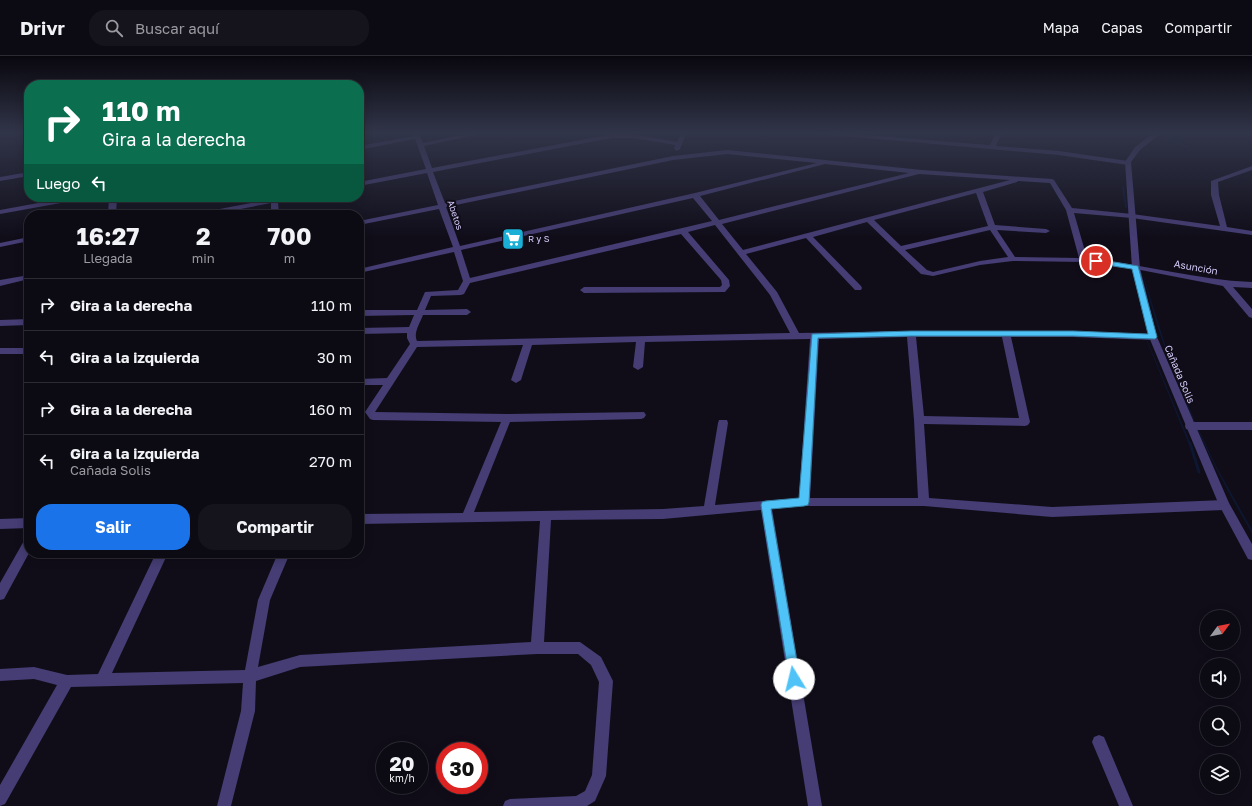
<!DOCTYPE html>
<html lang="es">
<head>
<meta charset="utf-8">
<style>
	:root { --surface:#0c0a13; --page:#15131c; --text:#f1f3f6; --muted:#9a9aa0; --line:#2c2b33; --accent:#1a73e8 }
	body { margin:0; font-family:"Golos Text",sans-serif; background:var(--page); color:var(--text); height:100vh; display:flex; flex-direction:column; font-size:15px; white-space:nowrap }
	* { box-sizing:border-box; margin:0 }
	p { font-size:13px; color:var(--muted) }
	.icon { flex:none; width:22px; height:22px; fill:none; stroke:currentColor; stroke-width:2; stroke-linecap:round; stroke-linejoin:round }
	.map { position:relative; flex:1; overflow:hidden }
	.drawer { position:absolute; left:24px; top:154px; width:340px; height:348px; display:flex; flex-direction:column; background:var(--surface); border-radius:16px; box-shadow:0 2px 10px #0003,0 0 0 1px var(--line) }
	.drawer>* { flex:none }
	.top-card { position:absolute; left:24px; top:24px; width:340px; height:122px; border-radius:16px; box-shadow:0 2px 10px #0003,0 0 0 1px var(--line); background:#0b6e4f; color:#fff; overflow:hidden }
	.needle { width:26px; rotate:58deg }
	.tools { position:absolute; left:1200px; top:554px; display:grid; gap:8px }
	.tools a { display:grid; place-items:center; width:40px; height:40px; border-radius:50%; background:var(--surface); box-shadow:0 2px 10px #0003,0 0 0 1px var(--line); font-size:20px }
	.speed { position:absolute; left:376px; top:686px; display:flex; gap:8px; font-size:20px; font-weight:700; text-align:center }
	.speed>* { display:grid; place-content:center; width:52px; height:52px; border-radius:50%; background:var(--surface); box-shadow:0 2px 10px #0003,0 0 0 1px var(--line); line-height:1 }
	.speed small { font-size:10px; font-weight:400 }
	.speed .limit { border:6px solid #d22; background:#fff; color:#111 }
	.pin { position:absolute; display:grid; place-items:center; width:34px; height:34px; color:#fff; margin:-17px; border:2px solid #fff; border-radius:50%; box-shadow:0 1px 4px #0007 }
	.me { position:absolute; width:44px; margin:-22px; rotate:351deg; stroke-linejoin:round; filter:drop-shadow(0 0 3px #0008) }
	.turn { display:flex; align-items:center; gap:14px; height:84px; padding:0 12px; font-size:18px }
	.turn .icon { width:52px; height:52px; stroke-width:2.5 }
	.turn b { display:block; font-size:28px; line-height:34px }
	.then { display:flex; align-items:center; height:38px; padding:0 12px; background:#0003; gap:8px; font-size:15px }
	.eta { display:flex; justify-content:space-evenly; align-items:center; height:68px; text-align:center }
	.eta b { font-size:24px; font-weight:700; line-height:28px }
	.action { display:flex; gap:8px; margin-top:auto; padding:8px 12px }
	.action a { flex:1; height:46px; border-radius:16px; background:var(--accent); color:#fff; font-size:16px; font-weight:700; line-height:46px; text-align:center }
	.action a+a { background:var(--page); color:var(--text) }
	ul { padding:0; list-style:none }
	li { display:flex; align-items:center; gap:12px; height:52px; padding:0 12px; border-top:1px solid var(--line) }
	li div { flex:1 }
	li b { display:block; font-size:15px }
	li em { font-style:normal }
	header { display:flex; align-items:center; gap:24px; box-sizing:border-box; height:56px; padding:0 20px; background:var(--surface); border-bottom:1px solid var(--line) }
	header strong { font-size:19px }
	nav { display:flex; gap:22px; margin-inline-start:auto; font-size:14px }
	.search { width:280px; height:36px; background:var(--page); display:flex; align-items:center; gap:10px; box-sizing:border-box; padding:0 14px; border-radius:16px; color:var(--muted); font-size:15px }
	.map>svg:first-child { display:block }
	.water { fill:#0d1732 }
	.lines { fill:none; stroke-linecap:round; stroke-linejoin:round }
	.stream-far1 { stroke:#0d1732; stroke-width:2 }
	.stream { stroke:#0d1732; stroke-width:3 }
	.minor { fill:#453d73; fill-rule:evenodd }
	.tertiary { fill:#453d73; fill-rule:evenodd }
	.route { fill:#4fc3f7; stroke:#337fa1 }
	.labels { text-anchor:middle; stroke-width:4; stroke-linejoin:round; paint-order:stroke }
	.far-street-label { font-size:9px; fill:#d5cbf9; stroke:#100d19 }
	.far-poi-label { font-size:9px; fill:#d5cbf9; stroke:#100d19; text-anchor:start }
	.street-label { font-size:10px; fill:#d5cbf9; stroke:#100d19 }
</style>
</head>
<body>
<header>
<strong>Drivr</strong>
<div class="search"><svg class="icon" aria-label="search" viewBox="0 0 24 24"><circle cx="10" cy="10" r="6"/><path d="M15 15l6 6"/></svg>Buscar aquí</div>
<nav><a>Mapa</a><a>Capas</a><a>Compartir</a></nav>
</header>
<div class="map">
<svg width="1252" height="750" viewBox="0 0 1252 750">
	<rect width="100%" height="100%" fill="#100d19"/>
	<path class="water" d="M 1142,215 L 1168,298 L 1195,366 L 1216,410 L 1252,474 L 1252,477 C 1203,395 1165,308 1142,215 Z
		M 1146,283 L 1147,284 L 1192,391 L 1190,391 Z"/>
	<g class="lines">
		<path class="stream-far1" d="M 1162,81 L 1188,91
			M 1123,131 L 1126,151"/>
		<path class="stream" d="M 1190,387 L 1199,416"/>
		<path class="minor" d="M 413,76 L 419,76 L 423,87 L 474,76 L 489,76 L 424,90 L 432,112 L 612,78 L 633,78 L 677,86 L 681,76 L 687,76 L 680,93 L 677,95 L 674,93 L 675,89 L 633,82 L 612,82 L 433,116 L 445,147 L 673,100 L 727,94 L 922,114 L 1052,123 L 1054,124 L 1072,152 L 1132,158 L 1220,170 L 1211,139 L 1211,125 L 1252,110 L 1252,114 L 1218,126 L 1219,139 L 1227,171 L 1252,175 L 1252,179 L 1132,162 L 1074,157 L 1087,202 C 1142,208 1197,224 1252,226 L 1252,232 L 1233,231 L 1252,253 L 1252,262 L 1249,261 L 1223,230 L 1120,210 L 1084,206 L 1013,205 L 980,209 L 933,220 L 921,218 L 867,166 L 813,181 L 861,230 L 862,232 L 861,234 L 855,234 L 806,182 L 746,198 L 777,236 L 799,277 L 911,275 L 1073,275 L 1156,279 L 1157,281 L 1153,284 L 1073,281 L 1011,281 L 1030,366 L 1028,369 L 1025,370 L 924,368 L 929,442 L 1052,451 L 1224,444 L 1228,446 L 1229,449 L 1228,452 L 1224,454 L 1052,461 L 924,450 L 804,450 L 772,453 L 822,750 L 808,750 L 761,454 L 663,463 L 551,464 L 544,586 L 580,586 L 601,601 L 613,625 L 606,720 L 595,745 L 587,750 L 503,750 L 505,745 L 510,743 L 576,740 L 585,735 L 592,719 L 599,626 L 591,609 L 578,598 L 537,598 L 300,611 L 256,625 L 255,655 L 231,750 L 217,750 L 241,655 L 243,627 L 71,631 L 5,748 L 0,750 L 0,729 L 57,629 L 34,623 L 0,625 L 0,613 L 34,611 L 67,619 L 98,618 L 156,497 L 168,497 L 112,617 L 245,614 L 258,544 L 278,497 L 290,497 L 270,544 L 258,611 L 300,599 L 531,586 L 540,465 L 359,468 L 359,458 L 463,457 L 501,366 L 373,364 L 370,363 L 365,356 L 383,329 L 359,329 L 359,323 L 387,322 L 410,288 L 407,282 L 407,277 L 359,278 L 359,272 L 409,271 L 414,259 L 359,260 L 359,254 L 417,254 L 425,236 L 458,234 L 463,225 L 454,196 L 359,217 L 359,213 L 453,191 L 439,153 L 359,169 L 359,165 L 438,149 L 427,117 L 359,130 L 359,126 L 426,113 L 415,83 L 359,94 L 359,90 L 414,80 ZM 727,98 L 817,107 L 695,137 L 460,190 L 446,151 L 673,104 ZM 825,108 L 909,117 L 719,164 L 700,140 ZM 919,118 L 1010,124 L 743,194 L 722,168 ZM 1018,125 L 1050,127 L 1066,154 L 1079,202 L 1015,201 L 997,174 L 1046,177 L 1050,175 L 1046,173 L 995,169 L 983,136 L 1017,126 ZM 976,137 L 988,170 L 901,190 L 874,164 ZM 693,142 L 712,165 L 470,222 L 461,194 ZM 715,169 L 770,239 L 790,277 L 417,285 C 413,277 420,267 423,259 L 467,259 L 471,256 L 467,253 L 425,254 L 431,240 L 461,239 L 464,238 L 470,227 L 681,178 L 721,224 L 722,229 L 720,231 L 584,231 L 580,234 L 584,237 L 725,236 L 730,230 L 729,224 L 688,176 ZM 990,174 L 1008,201 L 980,205 L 933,216 L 927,214 L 905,194 ZM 907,281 L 914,364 L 918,442 L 810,442 L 819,283 ZM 916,281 L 1002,281 L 1019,362 L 924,360 ZM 810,283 L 799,442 L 715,449 L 728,367 L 727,364 L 719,364 L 718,367 L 704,450 L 663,453 L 474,456 L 510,366 L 641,363 L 644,362 L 646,359 L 644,356 L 507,358 L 375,356 L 417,291 L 523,289 L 511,324 L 516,327 L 521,324 L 532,289 L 636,286 L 633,311 L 638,314 L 643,311 L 645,286 Z
			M 798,76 L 830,76 L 990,89 L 996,76 L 1002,76 L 996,90 L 1059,95 L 1128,105 L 1131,107 L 1128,109 L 1059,99 Z
			M 71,141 L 87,141 L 83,143 L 0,158 L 0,154 Z
			M 109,141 L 117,141 L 116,159 L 108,159 Z
			M 270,141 L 297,141 L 278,146 L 279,159 L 271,159 L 271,147 L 210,159 L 195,159 L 199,157 L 271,143 Z
			M 29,181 L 29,185 L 0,191 L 0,187 Z
			M 29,219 L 29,223 L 0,230 L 0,224 Z
			M 29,263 L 29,269 L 0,270 L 0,264 Z
			M 0,292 L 29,292 L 29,298 L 0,298 Z
			M 1190,366 L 1252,366 L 1252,374 L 1190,374 L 1186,373 L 1185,370 L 1186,367 Z
			M 29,462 L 29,472 L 0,473 L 0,463 Z
			M 29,481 L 29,497 L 4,543 L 0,544 L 0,527 L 25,483 Z
			M 1099,679 L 1104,681 L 1133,750 L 1119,750 L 1092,686 L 1094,681 Z"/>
		<path class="tertiary" d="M 1155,76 L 1163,76 L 1140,94 L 1131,106 L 1140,212 L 1157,281 L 1229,447 L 1252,488 L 1252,504 L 1248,503 L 1219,449 L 1149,281 L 1132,212 L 1125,106 L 1135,91 Z
			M 29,116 L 29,120 L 0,125 L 0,121 Z"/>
	</g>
	<linearGradient id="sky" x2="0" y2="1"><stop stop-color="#09070e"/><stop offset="0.42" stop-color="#313549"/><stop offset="1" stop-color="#313549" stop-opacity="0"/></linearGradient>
	<rect width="1252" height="182" fill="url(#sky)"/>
	<path class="route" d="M 1096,203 L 1138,210 L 1157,281 L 1155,283 L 1073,280 L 911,280 L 818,282 L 809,446 L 808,449 L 804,450 L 771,453 L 800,623 L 798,627 L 794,629 L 790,627 L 761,449 L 762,446 L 766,445 L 799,442 L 812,278 L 911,275 L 1073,275 L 1148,278 L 1132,213 L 1093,207 L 1093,204 Z"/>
	<defs>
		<g id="supermarket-square" transform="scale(1.15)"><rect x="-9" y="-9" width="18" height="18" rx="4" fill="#1aafd6" stroke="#100d19"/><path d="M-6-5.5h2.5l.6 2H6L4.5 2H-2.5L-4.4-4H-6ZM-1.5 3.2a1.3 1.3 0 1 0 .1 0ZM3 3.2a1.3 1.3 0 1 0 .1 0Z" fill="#fff"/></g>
	</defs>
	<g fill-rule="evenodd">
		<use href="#supermarket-square" x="513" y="183"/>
	</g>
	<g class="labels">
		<g class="far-street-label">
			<text transform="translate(455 159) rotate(71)" y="3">Abetos</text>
		</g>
		<g class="far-poi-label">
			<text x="528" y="186">R y S</text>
		</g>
		<g class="street-label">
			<text transform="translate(1196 211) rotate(10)" y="4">Asunción</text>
			<text transform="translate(1180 318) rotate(67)" y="4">Cañada Solis</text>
		</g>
	</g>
</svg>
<div class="tools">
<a><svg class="needle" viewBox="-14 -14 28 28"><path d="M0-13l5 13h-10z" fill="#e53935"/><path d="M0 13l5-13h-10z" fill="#9a9aa0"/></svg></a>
<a><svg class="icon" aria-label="sound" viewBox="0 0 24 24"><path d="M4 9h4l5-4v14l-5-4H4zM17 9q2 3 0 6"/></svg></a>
<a><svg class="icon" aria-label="search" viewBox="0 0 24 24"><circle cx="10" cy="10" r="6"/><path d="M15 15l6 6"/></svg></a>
<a><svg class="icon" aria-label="layers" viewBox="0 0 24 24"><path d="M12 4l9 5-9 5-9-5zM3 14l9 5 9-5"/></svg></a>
</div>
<div class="speed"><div>20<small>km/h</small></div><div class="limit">30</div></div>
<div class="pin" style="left:1096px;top:205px;background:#d93025"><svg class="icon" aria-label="arrive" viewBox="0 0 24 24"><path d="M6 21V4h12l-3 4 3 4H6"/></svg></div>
<svg class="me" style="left:794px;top:623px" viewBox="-20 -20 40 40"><circle r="19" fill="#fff"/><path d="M0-13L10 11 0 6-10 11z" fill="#4fc3f7"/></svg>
<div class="top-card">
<div class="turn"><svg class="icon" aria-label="right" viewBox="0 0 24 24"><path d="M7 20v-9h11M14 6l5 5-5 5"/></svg><div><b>110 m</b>Gira a la derecha</div></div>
<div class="then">Luego<svg class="icon" aria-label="left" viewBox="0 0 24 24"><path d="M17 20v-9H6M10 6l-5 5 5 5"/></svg></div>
</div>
<section class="drawer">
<div class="eta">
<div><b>16:27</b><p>Llegada</p></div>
<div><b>2</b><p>min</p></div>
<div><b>700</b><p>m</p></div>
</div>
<ul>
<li><svg class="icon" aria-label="right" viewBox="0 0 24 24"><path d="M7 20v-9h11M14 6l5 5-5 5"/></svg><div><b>Gira a la derecha</b></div><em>110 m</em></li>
<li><svg class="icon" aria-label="left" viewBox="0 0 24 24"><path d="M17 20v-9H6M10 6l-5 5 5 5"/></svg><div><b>Gira a la izquierda</b></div><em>30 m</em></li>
<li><svg class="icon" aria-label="right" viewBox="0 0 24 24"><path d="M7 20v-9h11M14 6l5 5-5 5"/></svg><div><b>Gira a la derecha</b></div><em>160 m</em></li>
<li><svg class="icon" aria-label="left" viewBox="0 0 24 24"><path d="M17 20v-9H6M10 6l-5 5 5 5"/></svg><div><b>Gira a la izquierda</b><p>Cañada Solis</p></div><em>270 m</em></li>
</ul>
<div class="action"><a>Salir</a><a>Compartir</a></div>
</section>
</div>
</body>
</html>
